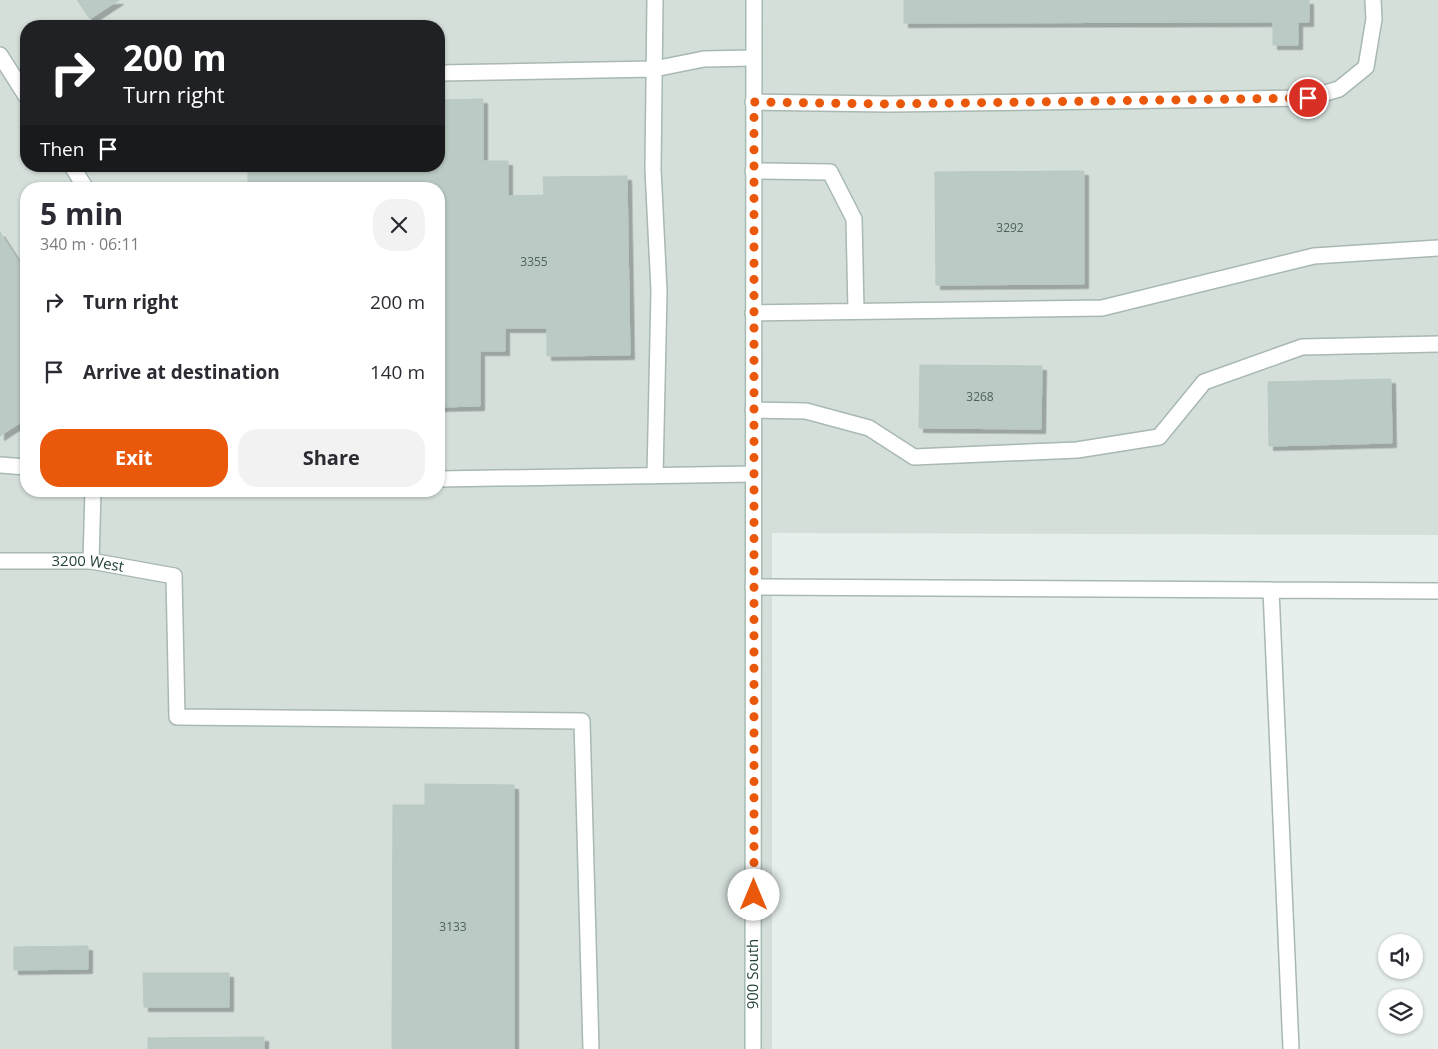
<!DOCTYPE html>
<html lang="en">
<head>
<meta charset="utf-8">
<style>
	:root { --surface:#fff; --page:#f2f2f3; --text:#2b2b33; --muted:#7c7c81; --accent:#ea580c }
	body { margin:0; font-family:"Open Sans",sans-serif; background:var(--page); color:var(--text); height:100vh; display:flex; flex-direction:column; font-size:19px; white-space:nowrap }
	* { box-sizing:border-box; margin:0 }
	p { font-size:16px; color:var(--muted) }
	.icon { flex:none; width:28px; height:28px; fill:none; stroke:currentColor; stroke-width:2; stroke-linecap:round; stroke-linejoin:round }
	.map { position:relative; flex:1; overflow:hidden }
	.details { position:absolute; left:20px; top:182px; width:425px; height:315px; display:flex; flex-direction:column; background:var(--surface); border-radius:20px; box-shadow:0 1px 4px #0004 }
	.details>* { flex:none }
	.hud { position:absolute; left:20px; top:20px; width:425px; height:152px; border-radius:20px; box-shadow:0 1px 4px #0004; background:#202124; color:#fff; overflow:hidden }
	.tools { position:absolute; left:1378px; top:934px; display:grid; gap:10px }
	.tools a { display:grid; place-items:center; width:45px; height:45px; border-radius:50%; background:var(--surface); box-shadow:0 1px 4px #0004; font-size:25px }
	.pin { position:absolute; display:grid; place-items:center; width:42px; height:42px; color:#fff; margin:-21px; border:2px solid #fff; border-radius:50%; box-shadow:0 1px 5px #0007 }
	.me { position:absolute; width:55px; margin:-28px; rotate:0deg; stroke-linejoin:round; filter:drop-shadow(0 0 4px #0008) }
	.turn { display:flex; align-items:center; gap:18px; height:105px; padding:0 20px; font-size:22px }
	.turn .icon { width:65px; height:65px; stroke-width:2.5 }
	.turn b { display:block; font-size:35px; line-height:42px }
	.then { display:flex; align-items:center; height:48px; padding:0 20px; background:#0003; gap:10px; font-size:19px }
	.round { display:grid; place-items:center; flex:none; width:52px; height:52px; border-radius:20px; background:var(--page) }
	.summary { display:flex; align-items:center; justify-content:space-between; height:85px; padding:0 20px }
	h1 { font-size:30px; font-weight:700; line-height:38px }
	.action { display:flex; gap:10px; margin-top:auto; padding:10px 20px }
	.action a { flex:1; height:58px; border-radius:20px; background:var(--accent); color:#fff; font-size:20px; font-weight:700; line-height:58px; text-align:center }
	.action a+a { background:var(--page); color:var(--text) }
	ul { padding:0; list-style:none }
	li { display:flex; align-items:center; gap:15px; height:70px; padding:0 20px }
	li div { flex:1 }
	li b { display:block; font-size:19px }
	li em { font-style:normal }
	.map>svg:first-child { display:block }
	.built { fill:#d4dfda; fill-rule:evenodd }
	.building { fill:#bbcac4; stroke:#b8c9c2; filter:url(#shadow) }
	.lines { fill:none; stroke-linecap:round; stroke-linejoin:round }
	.lane-casing { stroke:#a8b8b2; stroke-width:18 }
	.street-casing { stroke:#a8b8b2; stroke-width:18 }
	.secondary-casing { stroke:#a4bbb3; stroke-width:18 }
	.lane { stroke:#fff; stroke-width:15 }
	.street { stroke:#fff; stroke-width:15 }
	.secondary { stroke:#fff; stroke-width:15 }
	.route { stroke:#ea580c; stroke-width:9; stroke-dasharray:0 16.2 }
	.labels { text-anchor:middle; stroke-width:4; stroke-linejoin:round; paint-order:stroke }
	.number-label { font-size:12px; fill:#4a645c }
	.street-label { font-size:15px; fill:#24423a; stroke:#f7fbf9 }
</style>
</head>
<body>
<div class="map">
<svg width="1438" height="1049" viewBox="0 0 1438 1049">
	<defs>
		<filter id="shadow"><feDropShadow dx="4.5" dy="4.5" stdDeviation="0" flood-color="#0004"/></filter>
	</defs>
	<rect width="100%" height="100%" fill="#e6efeb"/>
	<path class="built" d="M 0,0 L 1438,0 L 1438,535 L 772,533 L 772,1049 L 0,1049 ZM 26,26 L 439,26 L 439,166 L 26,166 ZM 26,189 L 439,189 L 439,491 L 26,491 Z"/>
	<path class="building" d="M 77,0 L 119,0 L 90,19 Z
		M 904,0 L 1309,0 L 1309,22 L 1298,22 L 1298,45 L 1273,45 L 1273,22 L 904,23 Z
		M 483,99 L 483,161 L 508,161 L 508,196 L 544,195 L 543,177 L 627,176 L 630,355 L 547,356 L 547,328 L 505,328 L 505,351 L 480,351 L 480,406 L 439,407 L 439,189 L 248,189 L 248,166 L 439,166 L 439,100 Z
		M 1084,171 L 1084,284 L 936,285 L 935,172 Z
		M 0,232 L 26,273 L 26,419 L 0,436 Z
		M 920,365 L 1042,366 L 1041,429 L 919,428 Z
		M 1391,379 L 1392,443 L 1269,446 L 1268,382 Z
		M 425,784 L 514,785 L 514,1049 L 392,1049 L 393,805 L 425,805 Z
		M 88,946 L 88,969 L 14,970 L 14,947 Z
		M 143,973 L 229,973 L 229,1007 L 144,1007 Z
		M 264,1037 L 264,1049 L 148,1049 L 148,1038 Z"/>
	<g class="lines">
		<g class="lane-casing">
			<path id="lane" d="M 655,0 L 653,169 L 659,291 L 655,476
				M 0,55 L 26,96
				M 439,73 L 654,69 L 704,59 L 753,58
				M 753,102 L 889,104 L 1308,98 L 1339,89 L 1366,67 L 1374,19 L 1373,0
				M 72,166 L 86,189
				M 753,171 L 830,172 L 854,219 L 856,311
				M 753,313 L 1102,308 L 1314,256 L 1438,248
				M 753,410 L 806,411 L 869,428 L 914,457 L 1077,450 L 1159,437 L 1204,382 L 1302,347 L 1438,344
				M 0,465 L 26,467
				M 439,479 L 753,474
				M 91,561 L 93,491
				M 174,576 L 177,717 L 582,721 L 591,1049
				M 753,587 L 1438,591
				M 1271,590 L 1291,1049"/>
		</g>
		<g class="street-casing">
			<g id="street">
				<path id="s1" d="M 0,561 L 91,561 L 174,576"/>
			</g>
		</g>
		<g class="secondary-casing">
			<g id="secondary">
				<path id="s2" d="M 753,1049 L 754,0"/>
			</g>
		</g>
		<use href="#lane" class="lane"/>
		<use href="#street" class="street"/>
		<use href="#secondary" class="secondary"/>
	</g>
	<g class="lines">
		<path class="route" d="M 754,895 L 754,102 L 889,104 L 1308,98"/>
	</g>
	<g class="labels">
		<g class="number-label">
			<text x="1010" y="232">3292</text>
			<text x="534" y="266">3355</text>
			<text x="980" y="401">3268</text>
			<text x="453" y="931">3133</text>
		</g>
		<g class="street-label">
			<text dy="5" stroke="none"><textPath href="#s1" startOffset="88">3200 West</textPath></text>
			<text dy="5" stroke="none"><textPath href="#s2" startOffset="75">900 South</textPath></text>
		</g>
	</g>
</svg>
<div class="tools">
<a><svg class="icon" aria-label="sound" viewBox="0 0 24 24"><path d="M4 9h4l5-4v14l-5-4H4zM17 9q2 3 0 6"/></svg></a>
<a><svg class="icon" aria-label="layers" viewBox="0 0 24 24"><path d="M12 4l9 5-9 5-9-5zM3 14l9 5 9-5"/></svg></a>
</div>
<div class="pin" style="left:1308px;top:98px;background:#d93025"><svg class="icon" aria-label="arrive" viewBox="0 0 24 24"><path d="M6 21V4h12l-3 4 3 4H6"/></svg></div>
<svg class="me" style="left:754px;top:895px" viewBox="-20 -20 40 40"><circle r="19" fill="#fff"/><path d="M0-13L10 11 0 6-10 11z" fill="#ea580c"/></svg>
<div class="hud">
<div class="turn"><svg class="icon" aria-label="right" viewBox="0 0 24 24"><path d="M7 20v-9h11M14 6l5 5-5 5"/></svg><div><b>200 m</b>Turn right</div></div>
<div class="then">Then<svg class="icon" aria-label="arrive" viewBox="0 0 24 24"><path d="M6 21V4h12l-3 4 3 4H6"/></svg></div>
</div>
<section class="details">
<div class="summary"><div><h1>5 min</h1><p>340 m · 06:11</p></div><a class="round"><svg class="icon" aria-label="close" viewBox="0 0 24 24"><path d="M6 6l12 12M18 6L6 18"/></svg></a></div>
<ul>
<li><svg class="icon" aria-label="right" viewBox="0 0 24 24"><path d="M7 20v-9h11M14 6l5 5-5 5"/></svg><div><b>Turn right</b></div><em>200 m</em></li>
<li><svg class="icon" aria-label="arrive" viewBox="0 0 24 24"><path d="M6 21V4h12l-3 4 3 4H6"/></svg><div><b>Arrive at destination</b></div><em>140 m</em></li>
</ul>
<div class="action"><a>Exit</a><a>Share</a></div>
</section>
</div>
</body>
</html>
